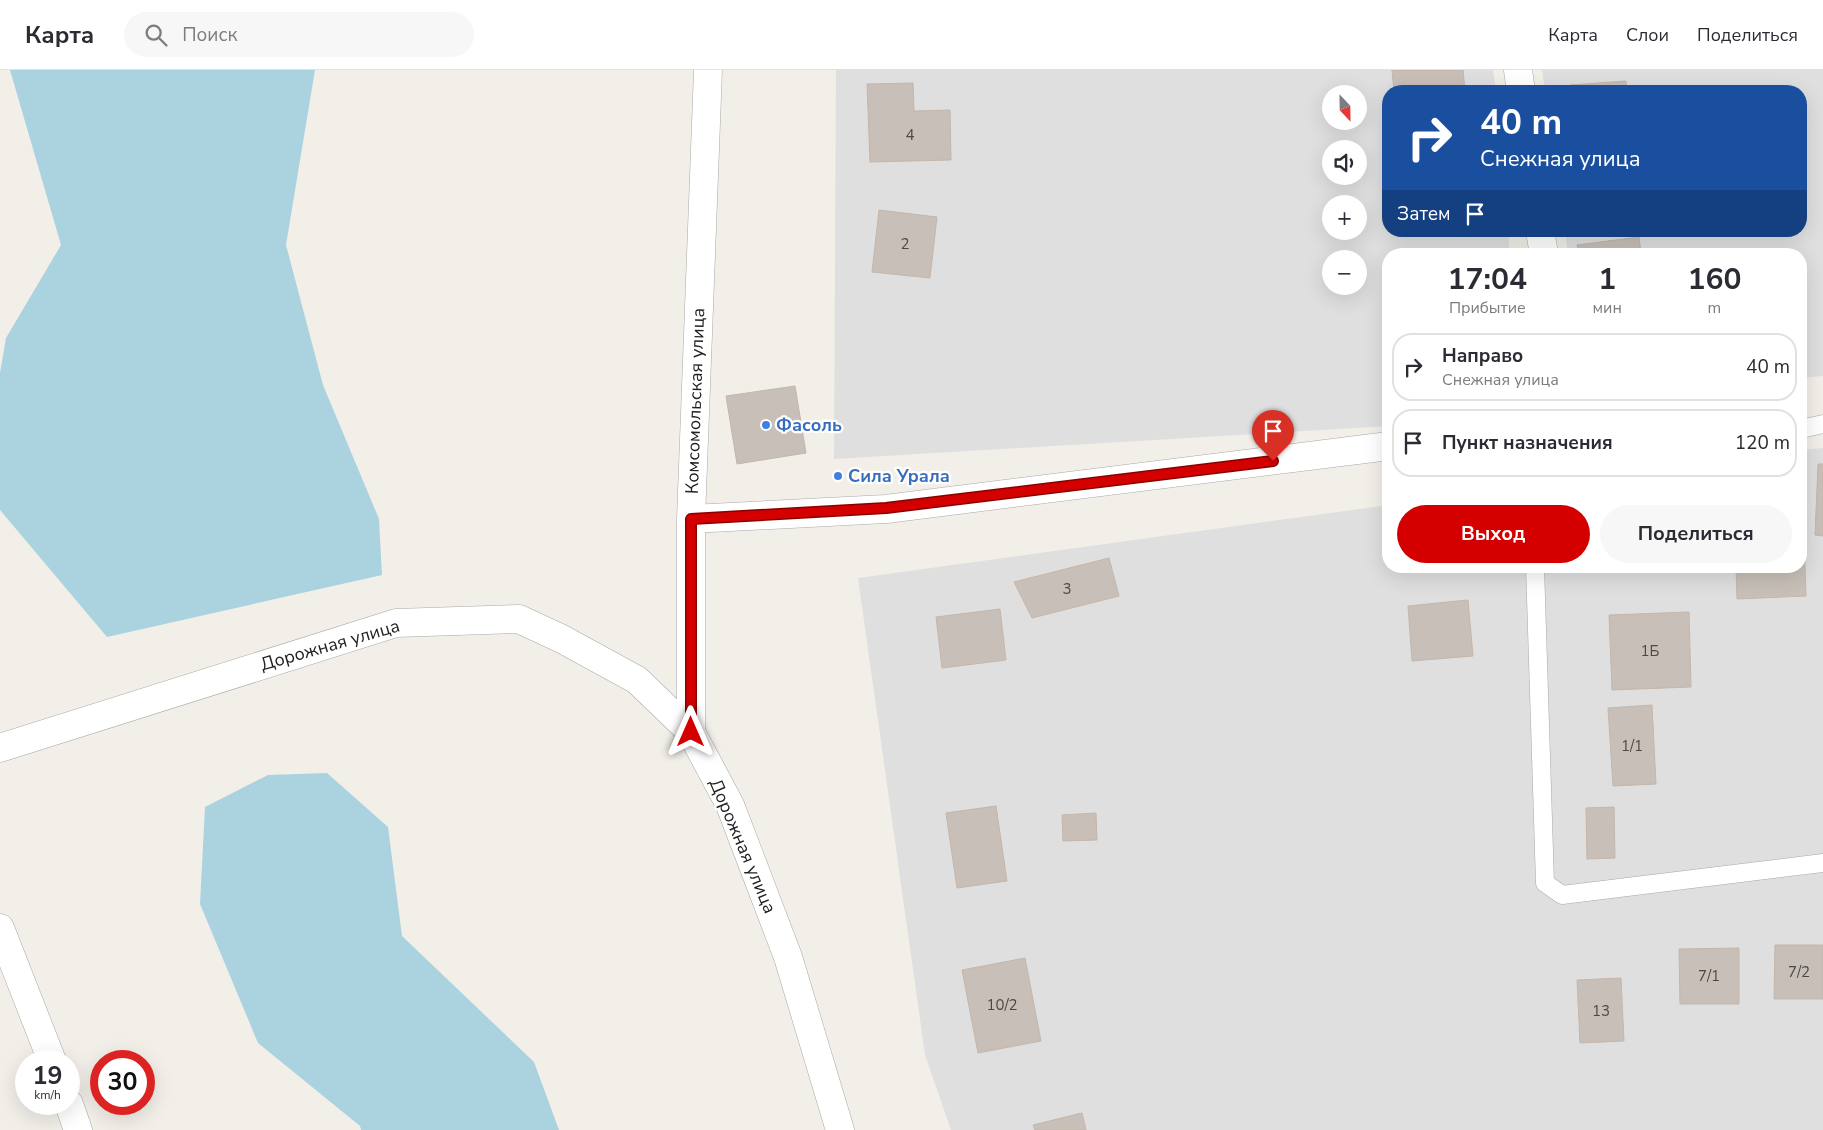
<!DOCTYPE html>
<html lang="ru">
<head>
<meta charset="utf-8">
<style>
	:root { --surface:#fff; --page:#f7f7f7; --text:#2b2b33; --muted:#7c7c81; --line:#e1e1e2; --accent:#d40000 }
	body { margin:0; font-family:"Nunito Sans",sans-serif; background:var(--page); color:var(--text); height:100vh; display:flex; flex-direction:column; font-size:19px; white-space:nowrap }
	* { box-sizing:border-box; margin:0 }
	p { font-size:16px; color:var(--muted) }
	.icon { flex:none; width:28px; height:28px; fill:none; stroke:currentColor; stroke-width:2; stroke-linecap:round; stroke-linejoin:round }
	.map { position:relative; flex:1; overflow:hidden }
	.sheet { position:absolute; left:1382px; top:178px; width:425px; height:325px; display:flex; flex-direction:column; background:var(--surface); border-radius:20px; box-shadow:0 5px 20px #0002 }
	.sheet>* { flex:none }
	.top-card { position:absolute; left:1382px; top:15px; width:425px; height:152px; border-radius:20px; box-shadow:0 5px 20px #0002; background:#1a4fa0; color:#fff; overflow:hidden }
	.needle { width:32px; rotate:158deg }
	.buttons { position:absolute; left:1322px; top:15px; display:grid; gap:10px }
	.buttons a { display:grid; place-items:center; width:45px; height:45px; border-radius:50%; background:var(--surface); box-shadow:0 5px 20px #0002; font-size:25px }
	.speed { position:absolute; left:15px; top:980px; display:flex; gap:10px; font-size:25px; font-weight:700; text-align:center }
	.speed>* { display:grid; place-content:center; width:65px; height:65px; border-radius:50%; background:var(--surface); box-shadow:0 5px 20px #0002; line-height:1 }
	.speed small { font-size:12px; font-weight:400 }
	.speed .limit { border:8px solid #d22; background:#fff; color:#111 }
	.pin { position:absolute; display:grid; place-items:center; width:42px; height:42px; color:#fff; margin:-51px -21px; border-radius:50% 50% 50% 0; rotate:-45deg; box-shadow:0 0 5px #0007 }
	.pin .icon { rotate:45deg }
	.me { position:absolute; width:55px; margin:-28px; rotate:0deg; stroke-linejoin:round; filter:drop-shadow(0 0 4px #0008) }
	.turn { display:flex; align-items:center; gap:18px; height:105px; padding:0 15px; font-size:22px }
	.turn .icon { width:65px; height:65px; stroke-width:2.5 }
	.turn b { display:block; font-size:35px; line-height:42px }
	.then { display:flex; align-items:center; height:48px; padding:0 15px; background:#0003; gap:10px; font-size:19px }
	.eta { display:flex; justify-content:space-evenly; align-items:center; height:85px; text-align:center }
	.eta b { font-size:30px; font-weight:700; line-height:35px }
	.primary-button { display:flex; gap:10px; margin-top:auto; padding:10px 15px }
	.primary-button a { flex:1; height:58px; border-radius:30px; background:var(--accent); color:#fff; font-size:20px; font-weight:700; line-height:58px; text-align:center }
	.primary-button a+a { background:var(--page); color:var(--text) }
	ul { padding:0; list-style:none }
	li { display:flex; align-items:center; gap:15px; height:68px; margin:0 10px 8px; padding:0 5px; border:2px solid var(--line); border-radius:20px }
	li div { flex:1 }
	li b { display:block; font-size:19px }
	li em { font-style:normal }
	header { display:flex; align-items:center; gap:30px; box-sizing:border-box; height:70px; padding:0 25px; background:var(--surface); border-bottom:1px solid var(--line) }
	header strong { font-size:24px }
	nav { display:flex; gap:28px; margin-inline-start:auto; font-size:18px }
	.search { width:350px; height:45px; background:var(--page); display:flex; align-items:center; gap:12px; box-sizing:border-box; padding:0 18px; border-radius:28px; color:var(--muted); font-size:19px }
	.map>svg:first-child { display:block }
	.residential { fill:#e0dfdf; fill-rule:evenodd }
	.water { fill:#aad3df }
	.building { fill:#c7bfb8; stroke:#c4b6ab }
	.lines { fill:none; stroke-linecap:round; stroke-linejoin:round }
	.service-casing { stroke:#a9a9a9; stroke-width:19 }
	.minor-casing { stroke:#a9a9a9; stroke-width:29 }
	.tertiary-casing { stroke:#a9a9a9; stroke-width:29 }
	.service { stroke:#fff; stroke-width:18 }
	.minor { stroke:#fff; stroke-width:28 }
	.tertiary { stroke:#fff; stroke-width:28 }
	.route-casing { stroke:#8a0000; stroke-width:12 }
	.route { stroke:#d40000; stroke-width:9 }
	.shop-dot { fill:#3f7fe0; stroke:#fff; stroke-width:2 }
	.labels { text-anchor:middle; stroke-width:4.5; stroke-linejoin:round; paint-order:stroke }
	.number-label { font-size:15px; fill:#4b4948 }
	.street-label { font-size:18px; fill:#222; stroke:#fff }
	.shop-label { font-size:18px; font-weight:bold; fill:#366cbe; stroke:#fff; text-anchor:start }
</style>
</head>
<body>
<header>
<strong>Карта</strong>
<div class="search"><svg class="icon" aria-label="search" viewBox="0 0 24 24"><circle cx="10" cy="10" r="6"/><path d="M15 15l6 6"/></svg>Поиск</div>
<nav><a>Карта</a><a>Слои</a><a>Поделиться</a></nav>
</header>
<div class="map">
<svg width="1823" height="1060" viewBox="0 0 1823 1060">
	<rect width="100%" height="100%" fill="#f2efe9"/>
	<path class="residential" d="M 836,0 L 1493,0 L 1496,21 L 1389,21 L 1389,161 L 1508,161 L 1510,184 L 1389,184 L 1389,356 L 834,389 ZM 1331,24 L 1359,24 L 1359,51 L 1331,51 ZM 1331,79 L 1359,79 L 1359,106 L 1331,106 ZM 1331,134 L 1359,134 L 1359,161 L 1331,161 ZM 1331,189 L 1359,189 L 1359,216 L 1331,216 Z
		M 1542,0 L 1823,0 L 1823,306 L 1801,308 L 1801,184 L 1568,184 L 1565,161 L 1801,161 L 1801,21 L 1545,21 Z
		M 1823,378 L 1823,1060 L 951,1060 L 925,985 L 858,508 L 1389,435 L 1389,496 L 1801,496 L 1801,380 Z"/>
	<path class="water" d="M 10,0 L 315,0 L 286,175 L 323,315 L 379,449 L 382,505 L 107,567 L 0,440 L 0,303 L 6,268 L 61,175 Z
		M 327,703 L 388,757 L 402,866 L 534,992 L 559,1060 L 361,1060 L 360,1056 L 258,973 L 200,834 L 205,737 L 268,705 Z"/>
	<path class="building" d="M 1392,0 L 1463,0 L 1465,21 L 1394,21 Z
		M 1626,11 L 1627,21 L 1571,21 L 1570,15 Z
		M 913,13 L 914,41 L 950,40 L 951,90 L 870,92 L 867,14 Z
		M 879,140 L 937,147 L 930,208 L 872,202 Z
		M 1639,167 L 1641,184 L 1579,184 L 1577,175 Z
		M 795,316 L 806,383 L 737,394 L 726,326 Z
		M 1818,394 L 1823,394 L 1823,466 L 1815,465 Z
		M 1801,466 L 1804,466 L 1806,526 L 1737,529 L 1736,496 L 1801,496 Z
		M 1109,488 L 1119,526 L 1032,548 L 1014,512 Z
		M 1468,530 L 1473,586 L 1412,591 L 1408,536 Z
		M 1000,539 L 1006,590 L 942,598 L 936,547 Z
		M 1689,542 L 1691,617 L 1612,620 L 1609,545 Z
		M 1652,635 L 1656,714 L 1613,716 L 1608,638 Z
		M 996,736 L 1007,811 L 957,818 L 946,743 Z
		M 1614,737 L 1615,788 L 1587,789 L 1586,738 Z
		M 1096,743 L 1097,770 L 1063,771 L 1062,745 Z
		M 1775,875 L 1823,875 L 1823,929 L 1774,929 Z
		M 1739,878 L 1739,934 L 1680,934 L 1679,879 Z
		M 1025,888 L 1041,971 L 978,983 L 962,900 Z
		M 1621,908 L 1624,971 L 1580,973 L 1577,910 Z
		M 1082,1043 L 1086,1060 L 1035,1060 L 1033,1055 Z"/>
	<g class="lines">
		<g class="service-casing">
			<path id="service" d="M 1801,359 L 1823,354
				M 1535,496 L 1545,813 L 1562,825 L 1823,793"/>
		</g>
		<g class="minor-casing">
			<path id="minor" d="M 1518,0 L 1521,21
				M 1540,161 L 1544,184
				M 691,449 L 886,439 L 1389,376
				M 691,662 L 691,449 L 708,0
				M 0,678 L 396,553 L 519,549 L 562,569 L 637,610 L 691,662
				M 0,858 L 52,991
				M 69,1034 L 78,1060"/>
		</g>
		<g class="tertiary-casing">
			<path id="tertiary" d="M 691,662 L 730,735 L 788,887 L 840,1060"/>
		</g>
		<use href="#service" class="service"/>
		<use href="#minor" class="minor"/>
		<use href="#tertiary" class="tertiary"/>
	</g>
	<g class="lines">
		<g class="route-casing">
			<path id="route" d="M 691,662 L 691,449 L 886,438 L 1273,391"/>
		</g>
		<use href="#route" class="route"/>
	</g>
	<g class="shop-dot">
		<circle cx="766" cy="355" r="5"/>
		<circle cx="838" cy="406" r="5"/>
	</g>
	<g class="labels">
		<g class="number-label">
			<text x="910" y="70">4</text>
			<text x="905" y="179">2</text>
			<text x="1067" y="524">3</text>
			<text x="1650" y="586">1Б</text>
			<text x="1632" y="681">1/1</text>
			<text x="1799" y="907">7/2</text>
			<text x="1709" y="911">7/1</text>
			<text x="1002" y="940">10/2</text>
			<text x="1601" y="946">13</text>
		</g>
		<g class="street-label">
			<text transform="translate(695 331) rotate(-88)" y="6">Комсомольская улица</text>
			<text transform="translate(330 575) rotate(-16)" y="6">Дорожная улица</text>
			<text transform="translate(743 776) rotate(67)" y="6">Дорожная улица</text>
		</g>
		<g class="shop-label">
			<text x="776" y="361">Фасоль</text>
			<text x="848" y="412">Сила Урала</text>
		</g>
	</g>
</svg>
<div class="buttons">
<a><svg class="needle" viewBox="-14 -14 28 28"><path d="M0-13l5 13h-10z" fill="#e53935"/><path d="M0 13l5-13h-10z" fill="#7c7c81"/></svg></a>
<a><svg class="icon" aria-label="sound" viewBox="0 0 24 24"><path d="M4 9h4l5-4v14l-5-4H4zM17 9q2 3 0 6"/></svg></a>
<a>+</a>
<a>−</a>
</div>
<div class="speed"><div>19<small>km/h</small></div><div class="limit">30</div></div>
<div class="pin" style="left:1273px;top:391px;background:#d93025"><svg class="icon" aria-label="arrive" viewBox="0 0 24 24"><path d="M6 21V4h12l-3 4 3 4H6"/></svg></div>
<svg class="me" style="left:691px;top:662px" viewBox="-20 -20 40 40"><path d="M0-17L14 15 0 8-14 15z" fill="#d40000" stroke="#fff" stroke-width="4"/></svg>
<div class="top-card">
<div class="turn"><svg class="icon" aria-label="right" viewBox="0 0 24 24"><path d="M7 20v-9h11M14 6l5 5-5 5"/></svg><div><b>40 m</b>Снежная улица</div></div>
<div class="then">Затем<svg class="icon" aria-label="arrive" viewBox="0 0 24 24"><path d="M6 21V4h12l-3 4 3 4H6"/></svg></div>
</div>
<section class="sheet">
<div class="eta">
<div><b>17:04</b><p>Прибытие</p></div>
<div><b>1</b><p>мин</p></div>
<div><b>160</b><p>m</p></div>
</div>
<ul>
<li><svg class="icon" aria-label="right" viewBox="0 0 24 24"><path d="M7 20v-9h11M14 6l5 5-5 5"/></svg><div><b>Направо</b><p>Снежная улица</p></div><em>40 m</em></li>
<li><svg class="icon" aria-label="arrive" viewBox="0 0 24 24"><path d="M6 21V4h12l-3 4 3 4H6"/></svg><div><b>Пункт назначения</b></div><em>120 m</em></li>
</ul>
<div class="primary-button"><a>Выход</a><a>Поделиться</a></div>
</section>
</div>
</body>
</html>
